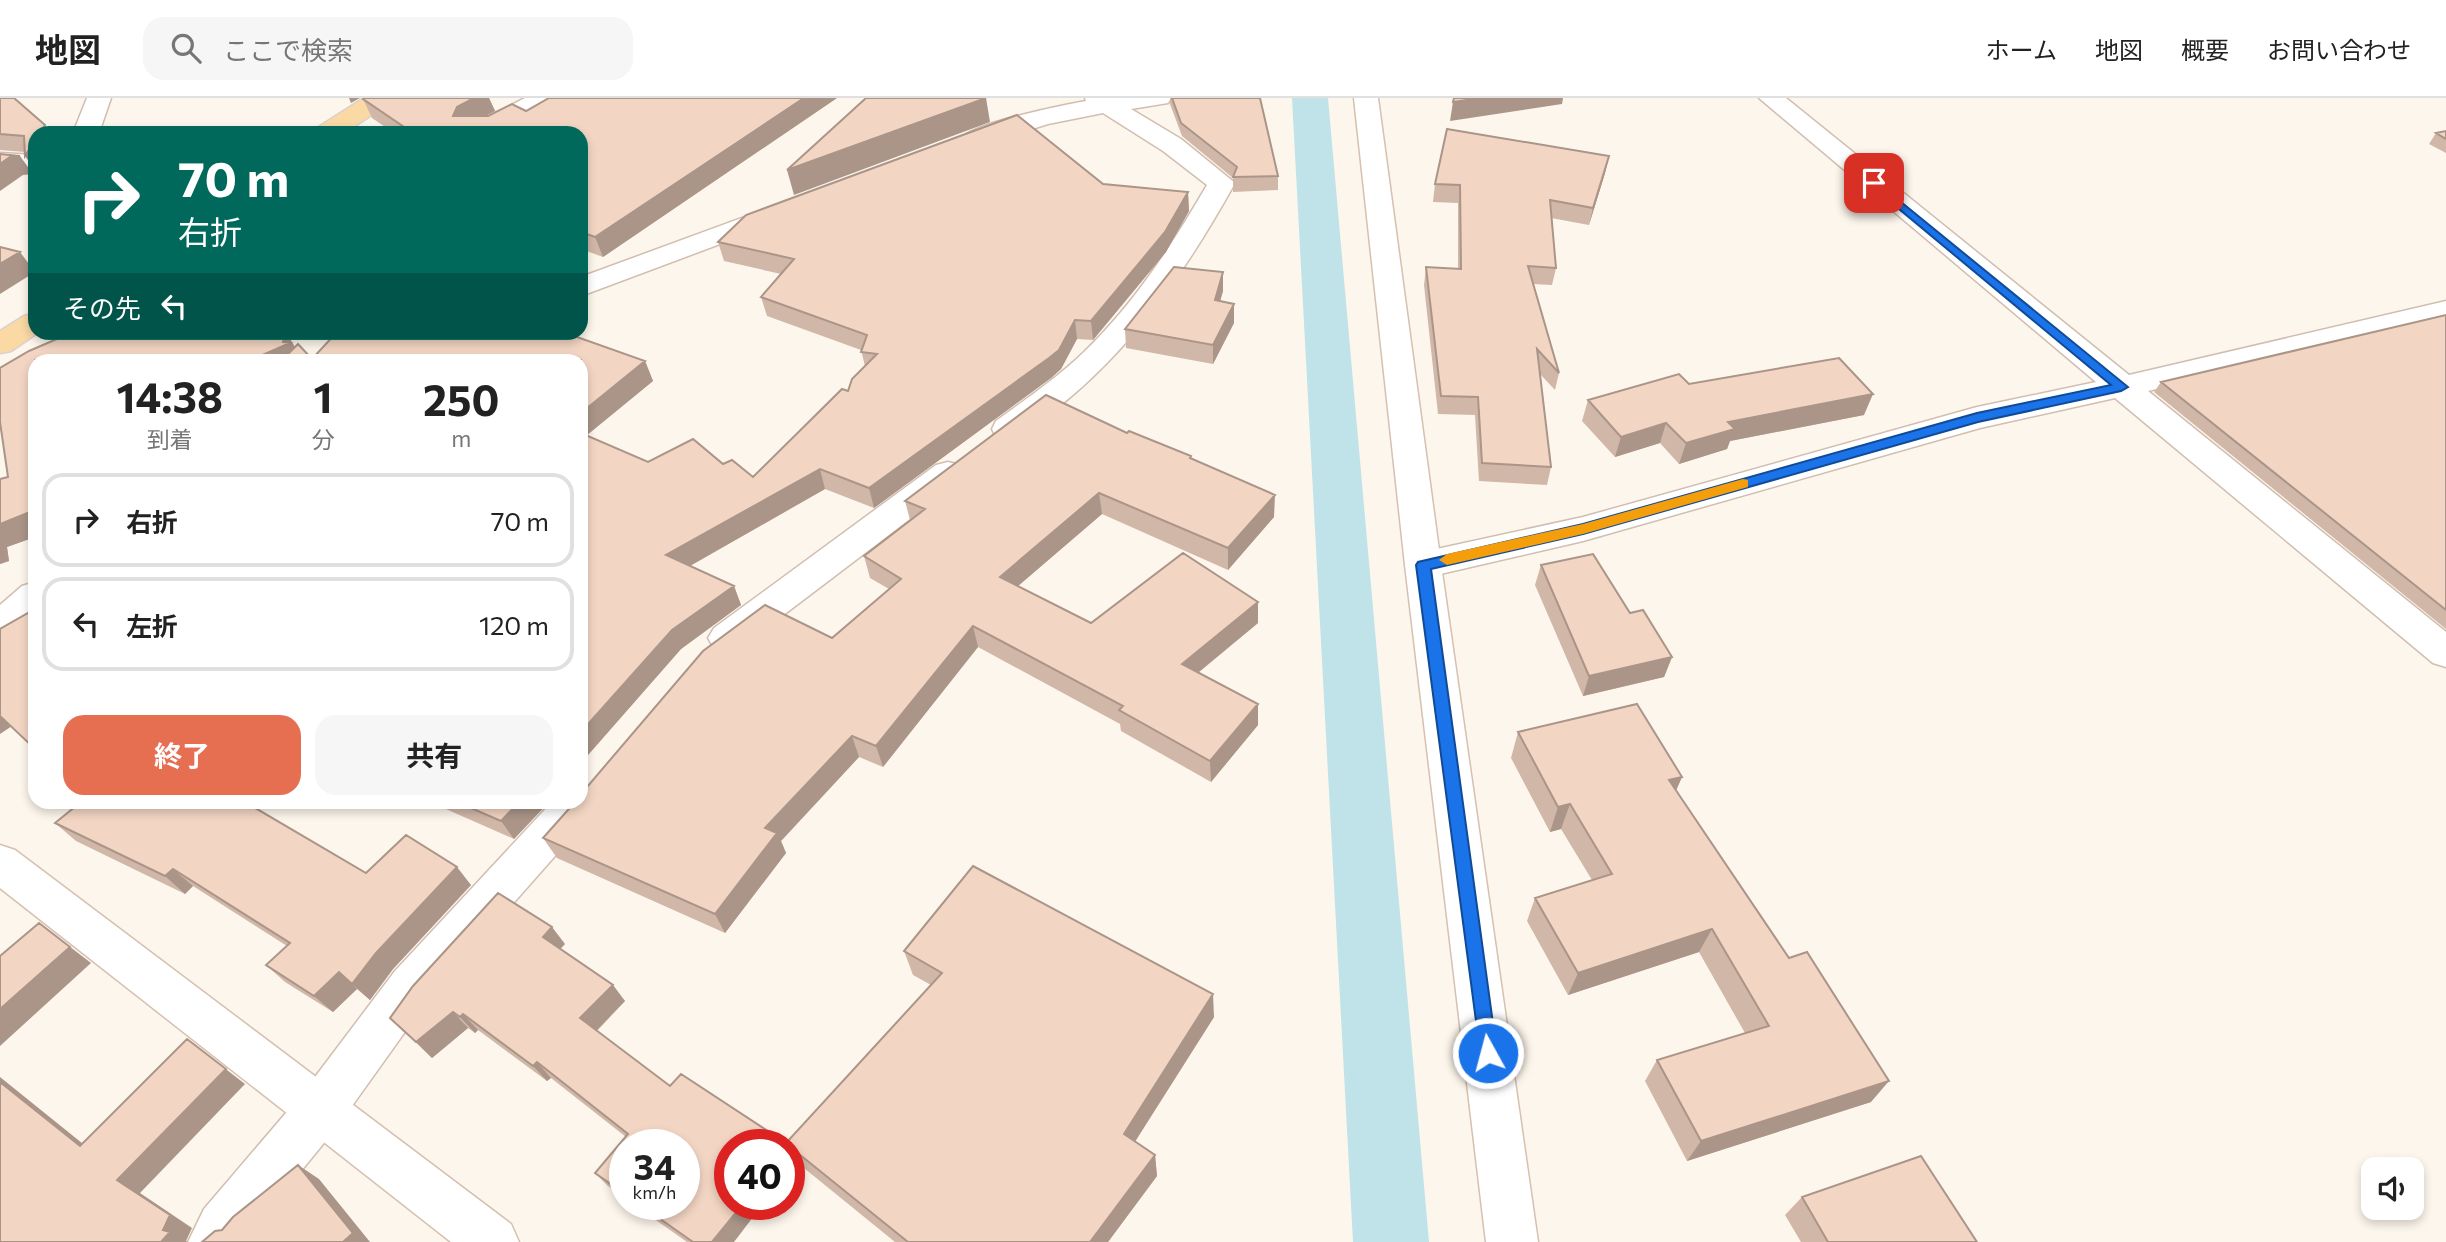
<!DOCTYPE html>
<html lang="ja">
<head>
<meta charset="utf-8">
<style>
	:root { --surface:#fff; --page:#f6f6f6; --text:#222; --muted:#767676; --line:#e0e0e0; --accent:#e76f51 }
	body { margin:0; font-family:Commissioner,"Noto Sans JP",sans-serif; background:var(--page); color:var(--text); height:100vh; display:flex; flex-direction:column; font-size:26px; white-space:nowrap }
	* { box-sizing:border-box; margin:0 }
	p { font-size:23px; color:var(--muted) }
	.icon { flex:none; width:38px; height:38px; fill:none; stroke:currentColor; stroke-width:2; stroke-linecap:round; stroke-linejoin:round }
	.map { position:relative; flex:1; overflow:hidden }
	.panel { position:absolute; left:28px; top:256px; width:560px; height:455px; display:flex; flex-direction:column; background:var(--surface); border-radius:21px; box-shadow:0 4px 10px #0003 }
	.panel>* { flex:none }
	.banner { position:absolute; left:28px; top:28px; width:560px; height:214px; border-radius:21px; box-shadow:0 4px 10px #0003; background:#00695c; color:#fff; overflow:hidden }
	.buttons { position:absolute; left:2361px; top:1059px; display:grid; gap:14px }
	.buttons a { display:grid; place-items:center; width:63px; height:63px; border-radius:14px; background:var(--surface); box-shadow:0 4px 10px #0003; font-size:35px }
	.speed { position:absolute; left:609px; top:1031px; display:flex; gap:14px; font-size:35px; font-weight:700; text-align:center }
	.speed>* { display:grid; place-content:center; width:91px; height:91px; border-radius:50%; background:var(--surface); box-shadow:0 4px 10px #0003; line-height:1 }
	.speed small { font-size:18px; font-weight:400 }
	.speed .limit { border:10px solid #d22; background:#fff; color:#111 }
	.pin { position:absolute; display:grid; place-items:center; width:60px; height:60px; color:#fff; margin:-30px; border-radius:14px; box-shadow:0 4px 10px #0006 }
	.me { position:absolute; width:77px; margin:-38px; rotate:353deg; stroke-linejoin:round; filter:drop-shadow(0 0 5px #0008) }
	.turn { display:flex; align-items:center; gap:24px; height:147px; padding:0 35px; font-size:32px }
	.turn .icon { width:91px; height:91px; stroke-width:2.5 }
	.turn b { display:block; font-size:49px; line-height:60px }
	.then { display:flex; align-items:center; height:66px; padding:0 35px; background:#0003; gap:14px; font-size:26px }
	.eta { display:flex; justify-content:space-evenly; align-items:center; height:119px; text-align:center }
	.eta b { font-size:42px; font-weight:700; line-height:49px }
	.button { display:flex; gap:14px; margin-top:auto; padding:14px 35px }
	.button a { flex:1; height:80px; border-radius:21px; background:var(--accent); color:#fff; font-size:28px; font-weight:700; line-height:80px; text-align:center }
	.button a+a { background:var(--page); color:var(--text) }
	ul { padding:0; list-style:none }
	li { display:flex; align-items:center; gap:21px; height:94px; margin:0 14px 10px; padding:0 21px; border:4px solid var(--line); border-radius:21px }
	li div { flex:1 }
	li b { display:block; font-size:26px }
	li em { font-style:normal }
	header { display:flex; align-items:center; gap:42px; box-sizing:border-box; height:98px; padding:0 35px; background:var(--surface); border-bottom:2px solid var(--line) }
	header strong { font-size:33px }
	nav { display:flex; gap:38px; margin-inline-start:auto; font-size:24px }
	.search { width:490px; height:63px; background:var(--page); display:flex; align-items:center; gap:18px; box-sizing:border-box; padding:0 24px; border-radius:21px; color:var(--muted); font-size:26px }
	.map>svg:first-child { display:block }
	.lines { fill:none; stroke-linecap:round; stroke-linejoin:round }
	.canal { fill:#bfe3e8; fill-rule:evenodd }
	.street-casing { stroke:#d1beb0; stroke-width:3 }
	.secondary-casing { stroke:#d6c0b0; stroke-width:3 }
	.primary-casing { stroke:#dad1cd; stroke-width:3 }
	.street { fill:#fff; fill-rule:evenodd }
	.secondary { fill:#fff; fill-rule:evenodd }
	.primary { fill:#fbd9a5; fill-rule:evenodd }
	.wall { fill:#d1b7a8 }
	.shaded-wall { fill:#aa9588 }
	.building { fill:#f3d5c3; stroke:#aa9588; stroke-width:2 }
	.route { fill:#1a73e8; stroke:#114b97; stroke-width:2 }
	.slow { fill:#f59e0b }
</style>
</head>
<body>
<header>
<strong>地図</strong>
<div class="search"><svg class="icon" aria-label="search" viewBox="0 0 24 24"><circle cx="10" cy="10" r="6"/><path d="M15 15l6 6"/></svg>ここで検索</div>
<nav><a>ホーム</a><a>地図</a><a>概要</a><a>お問い合わせ</a></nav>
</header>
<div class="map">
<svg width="2446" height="1144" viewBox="0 0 2446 1144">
	<rect width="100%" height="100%" fill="#fdf6ec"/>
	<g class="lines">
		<path class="canal" d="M 1292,0 L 1328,0 L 1429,1144 L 1353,1144 Z"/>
		<g class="street-casing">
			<path id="street" d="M 87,0 L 111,0 L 99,35 L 73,35 Z
				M 525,0 L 556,0 L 553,5 L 496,35 L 463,35 L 467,30 Z
				M 1085,0 L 1171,0 L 1168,5 L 1131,11 L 1181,41 L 1235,85 C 1186,173 1132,252 1052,314 C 1034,327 1020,345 996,339 L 992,331 L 996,323 C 1026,301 1057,280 1084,254 C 1135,205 1172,147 1207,87 L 1163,53 L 1103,15 L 1048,26 L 974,49 L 965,46 L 961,41 C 972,25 1064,7 1086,3 Z
				M 1759,0 L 1786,0 L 2129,277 L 2446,203 L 2446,221 L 2148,293 L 2446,534 L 2446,569 L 2433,565 L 2115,300 L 1980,330 L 1583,443 L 1423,480 L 1410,476 L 1405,467 L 1410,458 L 1423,454 L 1583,419 L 1977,309 L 2096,284 Z
				M 0,55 L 35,57 L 35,73 L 0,71 Z
				M 777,107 L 787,109 L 791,115 L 787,121 L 581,198 L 581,179 Z
				M 948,364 L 960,367 L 965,375 L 960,383 L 740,550 L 727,554 L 714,550 L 708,540 L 714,530 L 936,367 Z
				M 35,484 L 35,519 L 13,539 L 0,543 L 0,507 L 22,488 Z
				M 581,688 L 592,692 L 598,704 L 592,716 L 427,903 L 337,1029 L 243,1144 L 188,1144 L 204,1111 L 303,995 L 395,873 L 552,704 L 581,704 Z"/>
		</g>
		<g class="secondary-casing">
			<path id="secondary" d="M 1354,0 L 1378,0 L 1441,467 L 1538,1144 L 1486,1144 L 1405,467 Z
				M 0,747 L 15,752 L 511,1126 L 519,1144 L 451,1144 L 0,790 Z"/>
		</g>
		<g class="primary-casing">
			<path id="primary" d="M 364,0 L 393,0 L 390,5 L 344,35 L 313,35 L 317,30 Z
				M 35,215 L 35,234 L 39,234 L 11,253 L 0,255 L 0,233 L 24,218 Z"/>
		</g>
		<use href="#street" class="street"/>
		<use href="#secondary" class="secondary"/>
		<use href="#primary" class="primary"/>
	</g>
	<path class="wall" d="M 0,0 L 45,27 L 25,54 L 0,52 Z
		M 364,0 L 489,0 L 495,13 L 484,18 L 488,18 L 512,6 L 526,13 L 549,0 L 837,0 L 603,159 L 581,151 L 581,35 L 394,35 L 372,20 L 363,1 Z
		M 1170,0 L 1260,0 L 1278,78 L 1278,92 L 1233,94 L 1233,80 L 1182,38 L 1170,6 Z
		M 1017,17 L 1103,86 L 1188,94 L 1189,113 L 1166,154 L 1093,242 L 1077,241 L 1061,271 L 1051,280 L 874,410 L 825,391 L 690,468 L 734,488 L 741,507 L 681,551 L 581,665 L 581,262 L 35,262 L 35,439 L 7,449 L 9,463 L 0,466 L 0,381 L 8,379 L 0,324 L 0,270 L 29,253 L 73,234 L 286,234 L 295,249 L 298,246 L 312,261 L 337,234 L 563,234 L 645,263 L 653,283 L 587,337 L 648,364 L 693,341 L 723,366 L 732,362 L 753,379 L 842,291 L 848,293 L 852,281 L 865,268 L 861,252 L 767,218 L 761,199 L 781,176 L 724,163 L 718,144 L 746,117 Z
		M 2446,33 L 2446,55 L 2429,46 L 2436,35 Z
		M 1609,58 L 1605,75 L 1589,127 L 1551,120 L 1556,170 L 1552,187 L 1533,186 L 1559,275 L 1555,292 L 1540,276 L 1551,369 L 1547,387 L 1479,383 L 1475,317 L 1438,316 L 1424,187 L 1426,169 L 1458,171 L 1458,105 L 1433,104 L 1435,86 Z
		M 1223,193 L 1220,203 L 1234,206 L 1234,225 L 1213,266 L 1126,250 L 1125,231 Z
		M 2446,217 L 2446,531 L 2154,294 L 2161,284 Z
		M 1689,286 L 1864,317 L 1730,343 L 1727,351 L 1679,366 L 1660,345 L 1615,359 L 1582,323 L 1588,302 Z
		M 1127,335 L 1191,360 L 1274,419 L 1228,472 L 1102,416 L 1018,488 L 1091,525 L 1258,525 L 1198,575 L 1258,606 L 1258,627 L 1211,684 L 1121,633 L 1120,626 L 978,549 L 883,669 L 859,659 L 781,743 L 786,755 L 725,835 L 557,760 L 543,740 L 832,540 L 889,491 L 870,480 L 864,458 L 910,422 L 905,403 Z
		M 1541,467 L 1630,515 L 1672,559 L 1664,579 L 1583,598 L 1535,487 Z
		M 1518,634 L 1682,679 L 1676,692 L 1871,1004 L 1687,1063 L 1645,983 L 1657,962 L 1745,935 L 1699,854 L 1568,897 L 1527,823 L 1535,800 L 1592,782 L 1561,731 L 1550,734 L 1511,660 Z
		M 430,704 L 549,704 L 514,741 Z
		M 55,725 L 366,775 L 471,787 L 393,871 L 370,902 L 357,891 L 333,914 L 285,884 L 266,867 L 287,848 L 193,788 L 185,796 L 76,743 Z
		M 565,846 L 560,851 L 625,903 L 597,933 L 670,988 L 786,1045 L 931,887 L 913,877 L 904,853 L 1214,919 L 1135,1044 L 1155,1057 L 1157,1078 L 1108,1144 L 895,1144 L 799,1066 L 797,1063 L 789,1073 L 789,1046 L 730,1046 L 734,1144 L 687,1144 L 633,1106 L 684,1106 L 625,1046 L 625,1100 L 608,1088 L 595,1075 L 626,1039 L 551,980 L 547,983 L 478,932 L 475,935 L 468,930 L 432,960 L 390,920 Z
		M 1802,1099 L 1977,1144 L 1801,1144 L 1785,1117 Z"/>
	<path class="shaded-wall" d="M 349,0 L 360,0 L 351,5 Z
		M 474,0 L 489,0 L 495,13 L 466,28 L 453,18 L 457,9 Z
		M 804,0 L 837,0 L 603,159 L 595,139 Z
		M 986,0 L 990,24 L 794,97 L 787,72 Z
		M 1480,0 L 1563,0 L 1562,6 L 1450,23 L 1453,4 Z
		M 45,27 L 50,35 L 40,35 Z
		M 35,42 L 35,72 L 25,58 Z
		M 20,58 L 33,76 L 23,77 L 0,93 L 0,66 L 10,59 Z
		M 1609,58 L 1605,75 L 1589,127 L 1593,110 Z
		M 1188,94 L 1189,113 L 1166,154 L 1093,242 L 1091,223 Z
		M 20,154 L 35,174 L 0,196 L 0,166 Z
		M 1223,174 L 1223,193 L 1215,221 L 1215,202 Z
		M 1234,206 L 1234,225 L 1213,266 L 1213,247 Z
		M 1075,222 L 1077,241 L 1061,271 L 1051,280 L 874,410 L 869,390 Z
		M 286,235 L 298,254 L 301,262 L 251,262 L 283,244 Z
		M 645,263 L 653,283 L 581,342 L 581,315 Z
		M 1873,296 L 1864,317 L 1730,343 L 1727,351 L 1679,366 L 1686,345 L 1728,324 Z
		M 1666,325 L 1660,345 L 1615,359 L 1621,339 Z
		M 820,371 L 825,391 L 674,477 L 666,457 Z
		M 1099,395 L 1102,416 L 1004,500 L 1000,479 Z
		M 1275,397 L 1274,419 L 1228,472 L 1228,450 Z
		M 35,412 L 35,439 L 7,449 L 9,463 L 0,466 L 0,426 Z
		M 734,488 L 741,507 L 681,551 L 581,665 L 581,634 L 672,532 Z
		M 1258,504 L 1258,525 L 1183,587 L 1182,566 Z
		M 973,528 L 978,549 L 883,669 L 876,648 Z
		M 1672,559 L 1664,579 L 1583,598 L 1589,578 Z
		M 1258,606 L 1258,627 L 1211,684 L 1210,663 Z
		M 0,617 L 12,628 L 0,636 Z
		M 852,638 L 859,659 L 781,743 L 786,755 L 725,835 L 715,816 L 765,730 Z
		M 1682,679 L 1671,704 L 1669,682 Z
		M 519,704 L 549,704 L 514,741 L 501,723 Z
		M 1570,706 L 1561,731 L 1550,734 L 1558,709 Z
		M 457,769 L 471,787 L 393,871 L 370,902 L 352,886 L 376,855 Z
		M 173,771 L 193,788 L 185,796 L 165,778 Z
		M 39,825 L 91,865 L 0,948 L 0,911 Z
		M 552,829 L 565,846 L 556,855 L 543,839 Z
		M 1712,831 L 1699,854 L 1568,897 L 1578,875 Z
		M 339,874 L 357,891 L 333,914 L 314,898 Z
		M 613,887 L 625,903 L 593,936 L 580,920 Z
		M 1213,896 L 1214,919 L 1127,1056 L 1124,1036 Z
		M 453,914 L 468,930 L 432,960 L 416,944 Z
		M 463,916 L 478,932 L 475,935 L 460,919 Z
		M 187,941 L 245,986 L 140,1095 L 192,1130 L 186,1143 L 188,1144 L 161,1144 L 163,1132 L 117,1082 Z
		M 537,964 L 551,980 L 547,983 L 533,968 Z
		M 0,979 L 103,1062 L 80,1048 L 0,984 Z
		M 1889,983 L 1871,1004 L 1687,1063 L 1701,1043 Z
		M 789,1051 L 797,1063 L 789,1073 Z
		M 1155,1057 L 1157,1078 L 1108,1144 L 1090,1144 Z
		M 298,1067 L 319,1081 L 370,1144 L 343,1144 Z
		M 743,1106 L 763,1106 L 734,1144 L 712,1144 Z"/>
	<path class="building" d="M 0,0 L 14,0 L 45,27 L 40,35 L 35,35 L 35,42 L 25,58 L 24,38 L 0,36 Z
		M 364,0 L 474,0 L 457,9 L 453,18 L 488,18 L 512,6 L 526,13 L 549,0 L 804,0 L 595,139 L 581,134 L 581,35 L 413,35 L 363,1 Z
		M 866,0 L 986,0 L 787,72 Z
		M 1172,0 L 1260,0 L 1278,78 L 1233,79 L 1237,69 L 1181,25 Z
		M 1454,0 L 1480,0 L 1453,4 Z
		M 1017,17 L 1103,86 L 1188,94 L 1165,134 L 1091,223 L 1075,222 L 1059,252 L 1049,260 L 869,390 L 820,371 L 666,457 L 734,488 L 672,532 L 581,634 L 581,335 L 648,364 L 693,341 L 723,366 L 732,362 L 753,379 L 842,291 L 848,293 L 852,281 L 877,256 L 861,254 L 867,237 L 761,199 L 794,161 L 718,144 L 746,117 Z
		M 1447,31 L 1609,58 L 1593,110 L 1550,102 L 1556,170 L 1528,168 L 1559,275 L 1537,251 L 1551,369 L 1482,365 L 1478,299 L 1441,298 L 1426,169 L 1461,171 L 1460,87 L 1435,86 Z
		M 2446,33 L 2446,41 L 2436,35 Z
		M 0,56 L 20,58 L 10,59 L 0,66 Z
		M 0,149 L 20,154 L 0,166 Z
		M 1174,169 L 1223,174 L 1215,202 L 1234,206 L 1213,247 L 1125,231 Z
		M 2446,217 L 2446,512 L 2161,284 Z
		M 73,234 L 286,234 L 283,244 L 290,245 L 251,262 L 35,262 L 35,412 L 0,426 L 0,381 L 8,379 L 0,324 L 0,270 L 29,253 Z
		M 337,234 L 563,234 L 645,263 L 581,315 L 581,262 L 282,262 L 298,246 L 312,261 Z
		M 1839,260 L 1873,296 L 1728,324 L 1735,331 L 1686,345 L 1666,325 L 1621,339 L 1588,302 L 1679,276 L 1689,286 Z
		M 1046,297 L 1127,335 L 1129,333 L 1191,358 L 1190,360 L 1275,397 L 1228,450 L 1099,395 L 1000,479 L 1091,525 L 1183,455 L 1258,504 L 1182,566 L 1258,606 L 1210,663 L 1119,612 L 1123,608 L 973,528 L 876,648 L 852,638 L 765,730 L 777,735 L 715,816 L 543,740 L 575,704 L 581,704 L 581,696 L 703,553 L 765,507 L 832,540 L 901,481 L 864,458 L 925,411 L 905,403 Z
		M 1593,456 L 1630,515 L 1643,512 L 1672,559 L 1589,578 L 1541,467 Z
		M 35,511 L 35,651 L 0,618 L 0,531 Z
		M 1637,606 L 1682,679 L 1669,682 L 1789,860 L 1807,854 L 1889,983 L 1701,1043 L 1657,962 L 1769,928 L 1712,831 L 1578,875 L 1535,800 L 1612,776 L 1570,706 L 1558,709 L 1518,634 Z
		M 81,704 L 245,704 L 366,775 L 406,737 L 457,769 L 376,855 L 352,886 L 339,874 L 314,898 L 266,867 L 290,845 L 173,771 L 165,778 L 55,725 Z
		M 457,704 L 519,704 L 501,723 Z
		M 973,768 L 1213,896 L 1124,1036 L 1155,1057 L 1090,1144 L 908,1144 L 789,1048 L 789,1046 L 786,1045 L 942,875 L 904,853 Z
		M 498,795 L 552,829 L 543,839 L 613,887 L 580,920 L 670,988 L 681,976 L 786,1045 L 787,1046 L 730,1046 L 730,1106 L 743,1106 L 712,1144 L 693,1144 L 639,1106 L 684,1106 L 684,1046 L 625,1046 L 625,1096 L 595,1075 L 628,1036 L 537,964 L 533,968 L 463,916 L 460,919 L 453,914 L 416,944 L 390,920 L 413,888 Z
		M 39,825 L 70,849 L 0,911 L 0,858 Z
		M 187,941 L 226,971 L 117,1082 L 170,1117 L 163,1132 L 170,1134 L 161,1144 L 0,1144 L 0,984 L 80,1048 Z
		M 1921,1058 L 1977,1144 L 1828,1144 L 1802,1099 Z
		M 298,1067 L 353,1135 L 343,1144 L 202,1144 L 215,1133 L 222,1132 L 233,1119 Z"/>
	<path class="route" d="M 1874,82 L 2128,289 L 2121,293 L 1978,324 L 1583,436 L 1431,471 L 1497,955 L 1494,961 L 1488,964 L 1481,961 L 1416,467 L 1418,464 L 1583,426 L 1977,315 L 2111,287 L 1870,87 L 1868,85 Z"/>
	<path class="slow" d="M 1743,381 L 1748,382 L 1748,389 L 1583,436 L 1447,467 L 1439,462 L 1447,456 L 1583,426 Z"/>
</svg>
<div class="buttons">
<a><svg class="icon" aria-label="sound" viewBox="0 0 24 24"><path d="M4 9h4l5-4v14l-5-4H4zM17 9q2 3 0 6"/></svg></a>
</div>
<div class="speed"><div>34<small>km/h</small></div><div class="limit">40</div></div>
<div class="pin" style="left:1874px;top:85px;background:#d93025"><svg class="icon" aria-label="arrive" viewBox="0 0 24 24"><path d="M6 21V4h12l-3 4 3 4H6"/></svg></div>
<svg class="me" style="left:1488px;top:955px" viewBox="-20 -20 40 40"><circle r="17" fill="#1a73e8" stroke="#fff" stroke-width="3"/><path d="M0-11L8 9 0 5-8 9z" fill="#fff"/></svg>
<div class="banner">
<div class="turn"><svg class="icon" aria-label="right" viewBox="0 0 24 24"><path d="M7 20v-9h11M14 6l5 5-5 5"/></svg><div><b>70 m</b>右折</div></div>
<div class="then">その先<svg class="icon" aria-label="left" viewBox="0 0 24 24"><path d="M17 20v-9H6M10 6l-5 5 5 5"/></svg></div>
</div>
<section class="panel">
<div class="eta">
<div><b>14:38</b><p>到着</p></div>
<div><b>1</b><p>分</p></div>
<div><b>250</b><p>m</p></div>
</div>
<ul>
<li><svg class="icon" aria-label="right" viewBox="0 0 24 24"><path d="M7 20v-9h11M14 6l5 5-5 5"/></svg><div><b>右折</b></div><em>70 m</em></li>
<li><svg class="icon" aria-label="left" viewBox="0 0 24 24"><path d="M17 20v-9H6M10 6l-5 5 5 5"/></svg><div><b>左折</b></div><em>120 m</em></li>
</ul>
<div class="button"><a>終了</a><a>共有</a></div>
</section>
</div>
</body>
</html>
